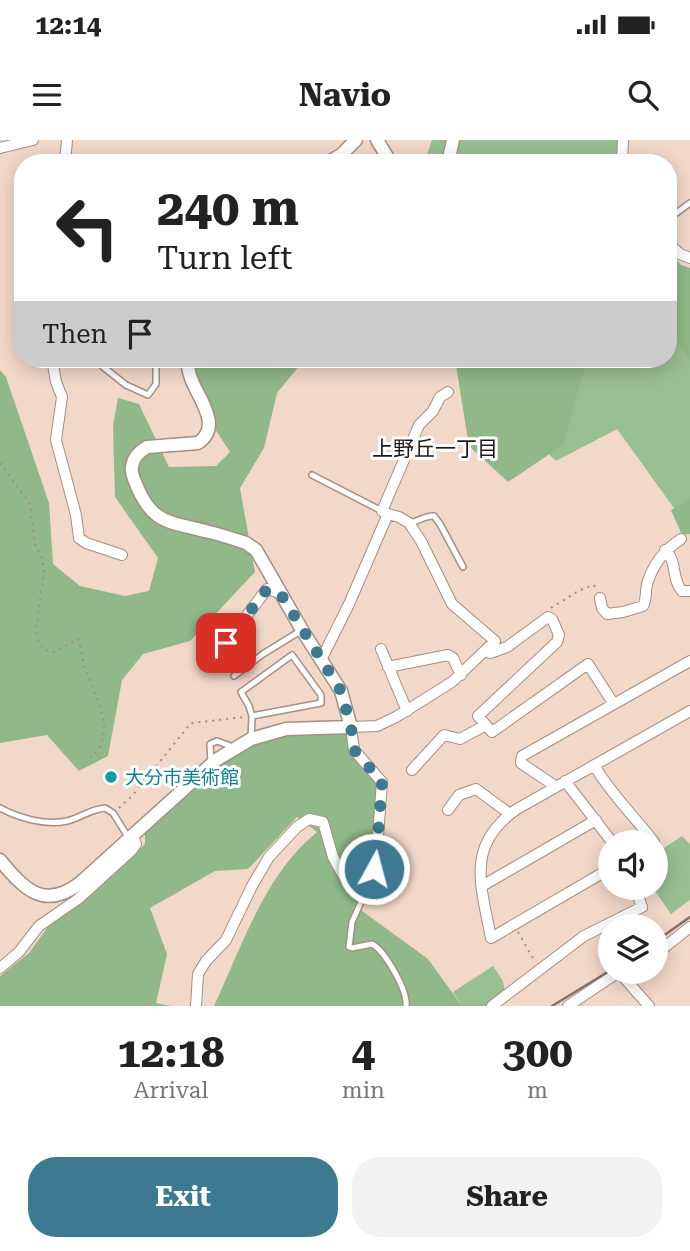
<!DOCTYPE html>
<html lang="en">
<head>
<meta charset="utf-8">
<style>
	:root { --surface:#fff; --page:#f2f2f2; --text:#222; --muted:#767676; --accent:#3d7a91 }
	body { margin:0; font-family:"Roboto Serif","Noto Sans JP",serif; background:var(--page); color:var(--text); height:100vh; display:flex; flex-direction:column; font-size:26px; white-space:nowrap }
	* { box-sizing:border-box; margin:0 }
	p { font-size:23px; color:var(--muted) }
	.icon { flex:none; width:38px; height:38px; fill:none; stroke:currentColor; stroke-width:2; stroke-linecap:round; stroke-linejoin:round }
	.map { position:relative; height:866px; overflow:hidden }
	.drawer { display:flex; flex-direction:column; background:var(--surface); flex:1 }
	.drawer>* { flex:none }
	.banner { position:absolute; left:14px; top:14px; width:663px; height:214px; border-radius:28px; box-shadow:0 4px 18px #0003; background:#fff; color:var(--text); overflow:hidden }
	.controls { position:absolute; left:598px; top:690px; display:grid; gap:14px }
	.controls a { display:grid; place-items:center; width:70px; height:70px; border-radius:50%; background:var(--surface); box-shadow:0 4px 18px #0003; font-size:35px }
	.pin { position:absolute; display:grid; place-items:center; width:60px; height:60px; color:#fff; margin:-30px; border-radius:14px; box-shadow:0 4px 10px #0006 }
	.me { position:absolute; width:77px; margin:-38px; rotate:7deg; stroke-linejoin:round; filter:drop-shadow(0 0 5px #0008) }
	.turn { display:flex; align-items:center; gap:24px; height:147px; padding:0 28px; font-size:32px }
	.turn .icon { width:91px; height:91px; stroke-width:2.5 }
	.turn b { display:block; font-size:49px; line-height:60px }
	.then { display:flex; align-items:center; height:66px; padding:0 28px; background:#0003; gap:14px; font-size:26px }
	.eta { display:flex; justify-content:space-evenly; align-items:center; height:119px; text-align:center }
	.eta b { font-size:42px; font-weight:700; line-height:49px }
	.primary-button { display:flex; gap:14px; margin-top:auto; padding:14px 28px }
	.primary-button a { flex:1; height:80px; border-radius:28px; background:var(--accent); color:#fff; font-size:28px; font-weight:700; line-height:80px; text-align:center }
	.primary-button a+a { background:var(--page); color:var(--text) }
	.status { display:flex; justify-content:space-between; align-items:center; height:49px; padding:0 35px; background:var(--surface); direction:ltr }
	.status svg { height:19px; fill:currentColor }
	header { display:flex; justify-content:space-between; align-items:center; height:91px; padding:0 28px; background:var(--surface); font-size:32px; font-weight:700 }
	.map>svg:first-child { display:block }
	.green { fill:#98bf91 }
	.forest { fill:#90b889 }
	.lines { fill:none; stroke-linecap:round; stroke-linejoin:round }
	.service-casing { stroke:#a68e80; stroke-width:8 }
	.minor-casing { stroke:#a68e80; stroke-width:12 }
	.tertiary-casing { stroke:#a68e80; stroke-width:15 }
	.path { stroke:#a18e82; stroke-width:2; stroke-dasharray:2 5; stroke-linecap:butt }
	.service { stroke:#fff; stroke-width:5 }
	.minor { stroke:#fff; stroke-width:10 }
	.tertiary { stroke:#fff; stroke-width:12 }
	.rail { stroke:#827167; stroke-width:2.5 }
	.route { stroke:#3d7a91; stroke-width:12; stroke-dasharray:0 21.6 }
	.culture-dot { fill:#0f9aa8; stroke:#fff; stroke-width:2.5 }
	.labels { text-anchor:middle; stroke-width:6; stroke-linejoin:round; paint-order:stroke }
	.culture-label { font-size:19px; fill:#0d838f; stroke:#fff; text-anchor:start }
	.neighbourhood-label { font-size:21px; fill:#1f1611; stroke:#fff }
</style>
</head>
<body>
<div class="status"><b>12:14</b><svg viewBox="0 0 49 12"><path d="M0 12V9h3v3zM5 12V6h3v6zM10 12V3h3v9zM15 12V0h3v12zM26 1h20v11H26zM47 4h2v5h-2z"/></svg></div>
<header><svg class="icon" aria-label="menu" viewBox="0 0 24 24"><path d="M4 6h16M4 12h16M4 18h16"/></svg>Navio<svg class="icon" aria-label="search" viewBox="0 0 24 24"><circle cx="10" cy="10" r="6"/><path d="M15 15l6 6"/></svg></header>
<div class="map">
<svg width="690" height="866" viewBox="0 0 690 866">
	<rect width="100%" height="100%" fill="#f2d8c9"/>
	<path class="green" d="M 432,0 L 619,0 L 618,23 L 424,23 Z
		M 669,126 L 690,165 L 690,369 L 679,375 L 617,289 L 556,321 L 484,254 L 486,219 L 668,219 Z
		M 682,696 L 690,704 L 690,760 L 671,774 L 652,747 L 656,747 L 656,713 Z
		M 493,826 L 503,841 L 505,852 L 486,866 L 462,866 L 453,852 Z"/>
	<path class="forest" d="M 669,112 L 681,125 L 690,128 L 690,220 L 669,187 Z
		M 181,219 L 305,219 L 277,253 L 264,308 L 240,348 L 255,432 L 190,501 L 143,514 L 122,540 L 108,616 L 79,631 L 47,595 L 0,603 L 0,230 L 6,237 L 49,363 L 53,424 L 80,446 L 125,456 L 149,451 L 158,418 L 115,357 L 113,286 L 118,258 L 139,264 L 169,327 L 216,326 L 230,312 L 195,258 Z
		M 455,219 L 587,219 L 563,305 L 508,342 L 469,306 Z
		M 690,359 L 690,394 L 682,395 L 671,370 Z
		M 345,591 L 352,615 L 375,640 L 381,651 C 371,689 372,731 358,768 L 428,819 L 462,866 L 214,866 C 242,806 265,734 317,692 L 297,677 L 248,729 L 215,731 L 150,768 L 167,814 L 156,863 L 171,866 L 0,866 L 0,836 L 29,813 L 47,788 L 91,755 L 145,704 L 145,692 C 184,655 228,600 285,593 C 304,590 325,591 345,591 Z"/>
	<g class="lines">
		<g class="service-casing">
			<path id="service" d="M 668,79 L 690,63
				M 105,219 L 102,226 L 126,245 L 148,255 L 156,244 L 156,219
				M 312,335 L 382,371
				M 409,383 C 418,382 425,375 434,376 L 440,384 L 463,427
				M 234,536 L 263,514 L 302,490
				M 251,599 L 252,576 L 321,563 L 321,555 L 292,515 L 241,552 L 249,566 L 252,576
				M 211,622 L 210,604 L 217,601 L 233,607
				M 0,668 C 19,678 46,686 67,681 C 80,678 91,669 105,668 L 113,673 L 128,697
				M 365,753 L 352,782 L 349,807 L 352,808 L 372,804 C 385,811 408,851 406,866"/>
		</g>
		<g class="minor-casing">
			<path id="minor" d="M 0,8 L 33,0
				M 65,23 L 67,0
				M 622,23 L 623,0
				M 668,103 L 680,114 L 690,118
				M 52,219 L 56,242 L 62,257 L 56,300 L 76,375 L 79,398 L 86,403 L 122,415
				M 665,410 C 678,422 671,439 682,451 L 690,451
				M 600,458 L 602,468 L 607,474 L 623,472 L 643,466 C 647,459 645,452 647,444 C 653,424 664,410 681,399
				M 226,503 L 267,449 L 280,453
				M 381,509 L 407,571
				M 486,510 L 490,513 L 507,507 L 548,477 L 552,479 L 559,495 L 557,502 L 478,576 L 492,592 L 588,524 L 613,563
				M 321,520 L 349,464 L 388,374 L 382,371 L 419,285 L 433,271 L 440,257 L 448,252
				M 388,527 L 448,515 L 453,518 L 461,535
				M 594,625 C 610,653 634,676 654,702
				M 412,630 L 444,595 L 460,599 L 486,585
				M 565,641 L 612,702
				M 555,646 L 521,623 L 522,616 L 690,521
				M 448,670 L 459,655 L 476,649 L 510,674
				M 611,728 L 491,798 C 481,745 465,705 517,669 L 690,571
				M 482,746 L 596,680
				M 656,814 L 690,787
				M 0,828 L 19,812 L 39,786 L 78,759 L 132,710 L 136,704 L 133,696
				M 619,832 L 649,866
				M 196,866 L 198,834 L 206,821 L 226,800 L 252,746 L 269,717 L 297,687 L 309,679 L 323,682 L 333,717 L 343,735 L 366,754 L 377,710 L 382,642 L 354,610 L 351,587 L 377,586 L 396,577 L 452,542 L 495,501 L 452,464 L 421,401 L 409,383 L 399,377 L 388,374
				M 492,866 L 584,796 L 642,767 L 635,747
				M 568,866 L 620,831"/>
		</g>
		<g class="tertiary-casing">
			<path id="tertiary" d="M 377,0 L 391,23
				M 327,23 L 341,15 L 356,0
				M 448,23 L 453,0
				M 0,720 C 24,749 44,771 80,743 L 216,620 L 251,599 L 286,589 L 351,587 L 341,551 L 302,490 L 256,410 L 246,403 C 234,399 222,395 209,392 C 168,381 151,385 134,339 C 128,325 135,314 147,307 L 198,303 C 222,287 200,260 192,241 C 189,234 188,226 186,219"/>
		</g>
		<path class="path" d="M 0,323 L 30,364 L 35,404 L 42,418 L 44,431 L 36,492 L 39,502 L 45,510 L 54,512 L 78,499 C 82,509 82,521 86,531 C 95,556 119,596 90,617
			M 551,468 L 580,450 L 594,445 L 596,449
			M 119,668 L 132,656 L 191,583 L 245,577
			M 518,792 L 534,820"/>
		<use href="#service" class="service"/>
		<use href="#minor" class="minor"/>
		<use href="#tertiary" class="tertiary"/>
		<path class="rail" d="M 656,801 L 690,777
			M 552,866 L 611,830"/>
	</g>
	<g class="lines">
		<path class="route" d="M 226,503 L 267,449 L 280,453 L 341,551 L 351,587 L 354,610 L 382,642 L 377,710 L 374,729"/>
	</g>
	<circle class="culture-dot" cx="111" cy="637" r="7"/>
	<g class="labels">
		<g class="culture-label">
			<text x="125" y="644">大分市美術館</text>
		</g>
		<g class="neighbourhood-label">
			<text x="435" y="316">上野丘一丁目</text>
		</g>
	</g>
</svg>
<div class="controls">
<a><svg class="icon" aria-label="sound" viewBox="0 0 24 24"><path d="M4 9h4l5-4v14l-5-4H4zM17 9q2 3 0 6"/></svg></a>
<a><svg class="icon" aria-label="layers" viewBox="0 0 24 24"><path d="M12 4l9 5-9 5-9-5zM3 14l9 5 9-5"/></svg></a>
</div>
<div class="pin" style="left:226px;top:503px;background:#d93025"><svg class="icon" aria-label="arrive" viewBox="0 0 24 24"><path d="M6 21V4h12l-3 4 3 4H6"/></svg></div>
<svg class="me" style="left:374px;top:729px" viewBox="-20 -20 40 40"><circle r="17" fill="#3d7a91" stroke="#fff" stroke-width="3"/><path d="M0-11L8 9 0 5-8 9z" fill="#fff"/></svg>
<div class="banner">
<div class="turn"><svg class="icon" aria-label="left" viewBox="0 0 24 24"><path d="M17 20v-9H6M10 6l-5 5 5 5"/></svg><div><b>240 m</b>Turn left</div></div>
<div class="then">Then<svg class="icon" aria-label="arrive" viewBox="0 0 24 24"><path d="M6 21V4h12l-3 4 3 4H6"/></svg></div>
</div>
</div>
<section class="drawer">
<div class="eta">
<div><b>12:18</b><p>Arrival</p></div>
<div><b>4</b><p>min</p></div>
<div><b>300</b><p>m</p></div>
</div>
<div class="primary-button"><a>Exit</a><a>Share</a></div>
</section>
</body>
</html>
